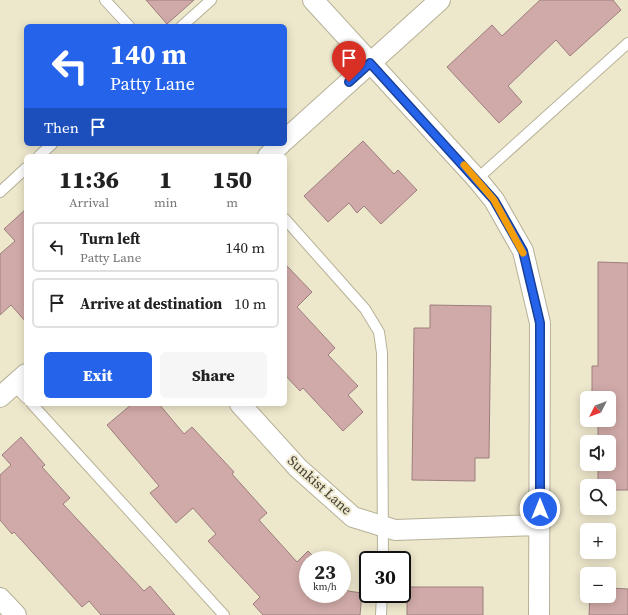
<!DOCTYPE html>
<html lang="en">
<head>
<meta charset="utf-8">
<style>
	:root { --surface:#fff; --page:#f6f6f6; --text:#222; --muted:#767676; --line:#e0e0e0; --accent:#2563eb }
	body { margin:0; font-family:"Source Serif 4",serif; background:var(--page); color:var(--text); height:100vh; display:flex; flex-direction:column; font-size:15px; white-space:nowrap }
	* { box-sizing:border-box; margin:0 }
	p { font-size:13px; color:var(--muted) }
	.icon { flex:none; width:22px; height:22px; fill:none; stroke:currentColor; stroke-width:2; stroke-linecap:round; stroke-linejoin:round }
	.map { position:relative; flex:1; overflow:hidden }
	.details { position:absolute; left:24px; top:154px; width:263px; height:252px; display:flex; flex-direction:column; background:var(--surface); border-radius:6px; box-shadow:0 2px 10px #0003 }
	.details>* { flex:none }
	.banner { position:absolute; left:24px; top:24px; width:263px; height:122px; border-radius:6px; box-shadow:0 2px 10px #0003; background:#2563eb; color:#fff; overflow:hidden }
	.needle { width:26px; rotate:228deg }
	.tools { position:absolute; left:580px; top:391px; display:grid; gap:8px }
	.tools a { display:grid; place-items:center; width:36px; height:36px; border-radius:6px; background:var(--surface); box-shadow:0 2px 10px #0003; font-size:20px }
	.speed { position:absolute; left:299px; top:551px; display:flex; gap:8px; font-size:20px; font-weight:700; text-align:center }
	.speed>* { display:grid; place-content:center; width:52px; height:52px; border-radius:50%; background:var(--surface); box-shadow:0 2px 10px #0003; line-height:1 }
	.speed small { font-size:10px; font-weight:400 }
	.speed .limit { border:2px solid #111; border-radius:6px; background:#fff; color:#111 }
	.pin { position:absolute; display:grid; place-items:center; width:34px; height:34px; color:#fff; margin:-41px -17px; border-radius:50% 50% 50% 0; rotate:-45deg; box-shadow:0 0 4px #0007 }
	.pin .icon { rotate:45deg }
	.me { position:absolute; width:44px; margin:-22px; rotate:0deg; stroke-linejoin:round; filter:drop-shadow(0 0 3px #0008) }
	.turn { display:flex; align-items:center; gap:14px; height:84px; padding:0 20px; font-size:18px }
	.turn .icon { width:52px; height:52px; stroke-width:2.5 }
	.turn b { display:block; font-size:28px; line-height:34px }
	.then { display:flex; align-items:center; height:38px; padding:0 20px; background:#0003; gap:8px; font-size:15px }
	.eta { display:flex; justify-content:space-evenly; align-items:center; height:68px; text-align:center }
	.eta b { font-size:24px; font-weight:800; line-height:28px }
	.button { display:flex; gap:8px; margin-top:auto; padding:8px 20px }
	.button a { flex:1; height:46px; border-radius:6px; background:var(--accent); color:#fff; font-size:16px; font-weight:800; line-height:46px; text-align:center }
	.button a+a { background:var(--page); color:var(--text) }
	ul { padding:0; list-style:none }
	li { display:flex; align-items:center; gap:12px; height:50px; margin:0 8px 6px; padding:0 12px; border:2px solid var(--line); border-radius:6px }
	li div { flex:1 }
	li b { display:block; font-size:15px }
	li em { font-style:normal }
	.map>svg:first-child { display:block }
	.building { fill:#d0aaa8; stroke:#9c7e7d }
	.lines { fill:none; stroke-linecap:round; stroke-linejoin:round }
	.lane-casing { stroke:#b6b197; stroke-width:12 }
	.street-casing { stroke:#b6b197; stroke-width:22 }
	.lane { stroke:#fff; stroke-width:10 }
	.street { stroke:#fff; stroke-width:20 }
	.route-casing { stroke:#184099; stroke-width:10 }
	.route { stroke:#2563eb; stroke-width:7 }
	.slow { stroke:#f59e0b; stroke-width:7 }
	.labels { text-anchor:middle; stroke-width:4; stroke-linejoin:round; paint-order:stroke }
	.street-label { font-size:14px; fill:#3e3c31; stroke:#ede7cc }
</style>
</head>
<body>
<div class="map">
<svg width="628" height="615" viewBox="0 0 628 615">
	<rect width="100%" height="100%" fill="#ede7cc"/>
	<path class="building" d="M 146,0 L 194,0 L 167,24 Z
		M 540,0 L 613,0 L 621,10 L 570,56 L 556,40 L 508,86 L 522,102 L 499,123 L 447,67 L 492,25 L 502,36 Z
		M 363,141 L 394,174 L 398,170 L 417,190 L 381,224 L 364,206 L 357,213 L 349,203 L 328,222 L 304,196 Z
		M 26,209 L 26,322 L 11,305 L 0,315 L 0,254 L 15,241 L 4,229 Z
		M 598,262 L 628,263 L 628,490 L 609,490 L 609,486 L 598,486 L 598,464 L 609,464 L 609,442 L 598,442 L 598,420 L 609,420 L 609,398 L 592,398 L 592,366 L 598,366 Z
		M 285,264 L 312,292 L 297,307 L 335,348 L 328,355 L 358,386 L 348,395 L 363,412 L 343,431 L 303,388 L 300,391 L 285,375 Z
		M 430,305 L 491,306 L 489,458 L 475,458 L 475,481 L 412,480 L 414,328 L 430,328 Z
		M 132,404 L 159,404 L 184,434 L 192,427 L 234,472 L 232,474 L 267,513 L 259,520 L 297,562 L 308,551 L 317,560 L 308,560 L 308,594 L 342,594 L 342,585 L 348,591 L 362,593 L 360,615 L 263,615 L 253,604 L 260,597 L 208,541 L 216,534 L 193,508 L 176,523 L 150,493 L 159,486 L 107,425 Z
		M 21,437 L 45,465 L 42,467 L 70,498 L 63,504 L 144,591 L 150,586 L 175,615 L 101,615 L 89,601 L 82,607 L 14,532 L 12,534 L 0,520 L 0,475 L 11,465 L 2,455 Z
		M 407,587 L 483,587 L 483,615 L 407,615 Z
		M 609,588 L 628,589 L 628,615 L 589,615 L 590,596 L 609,596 Z"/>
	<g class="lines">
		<g class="lane-casing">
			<path id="lane" d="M 105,0 L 129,26
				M 182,26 L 211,0
				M 39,156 L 52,144
				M 477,179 L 628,43
				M 0,192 L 26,168
				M 285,219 L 365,309 L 379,332 L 382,353 L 383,560
				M 14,385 L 26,398
				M 32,404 L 224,615
				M 381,615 L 382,594"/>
		</g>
		<g class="street-casing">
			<path id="street" d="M 313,0 L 477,179 L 494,200 L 523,251 L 540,323 L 539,615
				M 285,140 L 440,0
				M 268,156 L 281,144
				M 0,397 L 26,374
				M 240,404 L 298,468 L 353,517 L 395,530 L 540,525
				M 0,598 L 16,615"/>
		</g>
		<use href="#lane" class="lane"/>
		<use href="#street" class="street"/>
	</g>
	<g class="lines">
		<g class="route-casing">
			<path id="route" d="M 349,82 L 370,63 L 494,200 L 523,251 L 540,323 L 540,509"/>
		</g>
		<use href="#route" class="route"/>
		<path class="slow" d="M 464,165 L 494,200 L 523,253"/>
	</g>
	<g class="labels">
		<g class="street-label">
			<text transform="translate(320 485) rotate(42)" y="5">Sunkist Lane</text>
		</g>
	</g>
</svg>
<div class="tools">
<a><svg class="needle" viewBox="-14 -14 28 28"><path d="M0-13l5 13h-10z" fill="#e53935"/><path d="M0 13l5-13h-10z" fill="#767676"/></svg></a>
<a><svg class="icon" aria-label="sound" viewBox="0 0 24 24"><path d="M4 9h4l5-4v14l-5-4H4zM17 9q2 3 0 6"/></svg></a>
<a><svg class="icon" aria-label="search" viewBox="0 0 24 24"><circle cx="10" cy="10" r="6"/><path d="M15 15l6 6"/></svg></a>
<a>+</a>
<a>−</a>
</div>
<div class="speed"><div>23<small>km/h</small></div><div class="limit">30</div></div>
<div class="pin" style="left:349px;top:82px;background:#d93025"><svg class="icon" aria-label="arrive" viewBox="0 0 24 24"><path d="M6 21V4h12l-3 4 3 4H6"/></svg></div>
<svg class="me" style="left:540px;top:509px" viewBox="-20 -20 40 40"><circle r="17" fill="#2563eb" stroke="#fff" stroke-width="3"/><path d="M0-11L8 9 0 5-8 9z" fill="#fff"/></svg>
<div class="banner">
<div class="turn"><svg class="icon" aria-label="left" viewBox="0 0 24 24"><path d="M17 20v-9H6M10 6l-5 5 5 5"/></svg><div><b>140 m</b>Patty Lane</div></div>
<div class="then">Then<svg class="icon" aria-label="arrive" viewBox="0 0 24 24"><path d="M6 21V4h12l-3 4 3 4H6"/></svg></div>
</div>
<section class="details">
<div class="eta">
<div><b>11:36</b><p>Arrival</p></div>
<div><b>1</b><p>min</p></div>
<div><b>150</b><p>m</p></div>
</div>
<ul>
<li><svg class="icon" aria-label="left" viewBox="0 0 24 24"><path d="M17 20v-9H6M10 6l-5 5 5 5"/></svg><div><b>Turn left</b><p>Patty Lane</p></div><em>140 m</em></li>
<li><svg class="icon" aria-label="arrive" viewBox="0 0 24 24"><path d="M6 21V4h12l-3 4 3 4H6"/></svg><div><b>Arrive at destination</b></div><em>10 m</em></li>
</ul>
<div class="button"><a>Exit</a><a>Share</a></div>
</section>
</div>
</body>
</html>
